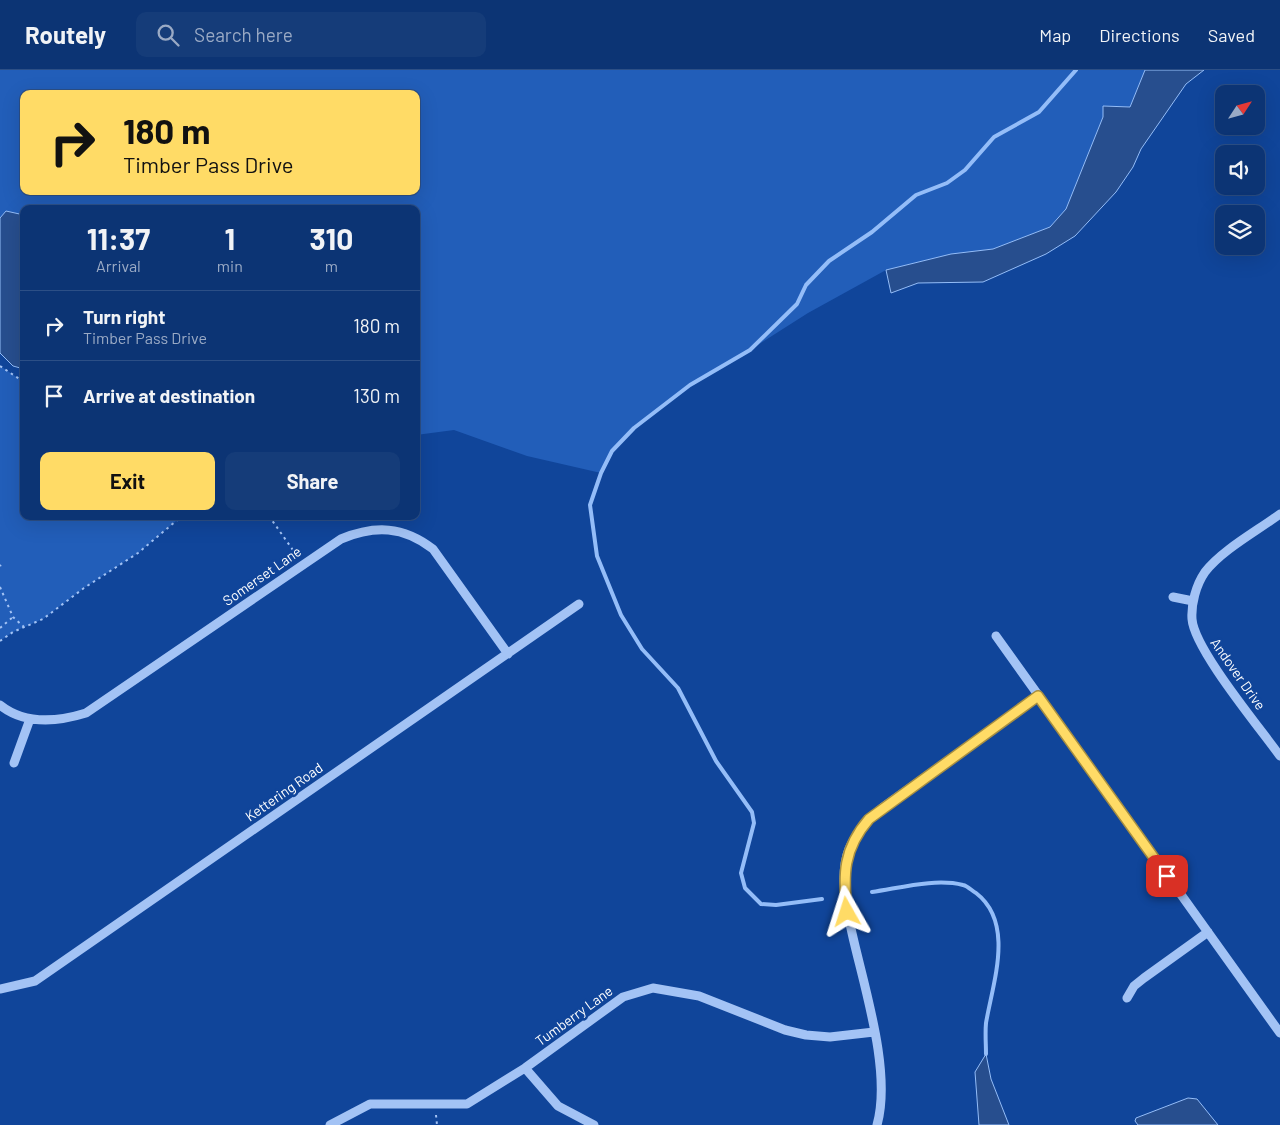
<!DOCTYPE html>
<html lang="en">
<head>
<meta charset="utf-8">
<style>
	:root { --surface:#0c3474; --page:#153c79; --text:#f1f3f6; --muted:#9aaac5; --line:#2c4f86; --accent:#ffdb66 }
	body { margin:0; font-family:Barlow,sans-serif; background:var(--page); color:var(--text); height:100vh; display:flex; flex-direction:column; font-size:19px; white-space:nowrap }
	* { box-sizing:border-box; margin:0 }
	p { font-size:16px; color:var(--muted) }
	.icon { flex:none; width:28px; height:28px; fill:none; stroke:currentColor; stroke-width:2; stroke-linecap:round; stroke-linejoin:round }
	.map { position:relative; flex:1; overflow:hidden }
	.panel { position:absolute; left:20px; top:135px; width:400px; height:315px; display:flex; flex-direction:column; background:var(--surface); border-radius:10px; box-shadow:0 5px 20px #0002,0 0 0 1px var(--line) }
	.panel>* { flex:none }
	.top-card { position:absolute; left:20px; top:20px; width:400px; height:105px; border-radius:10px; box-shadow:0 5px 20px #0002,0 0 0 1px var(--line); background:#ffdb66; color:#111; overflow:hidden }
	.needle { width:32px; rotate:54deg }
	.fabs { position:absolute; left:1215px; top:15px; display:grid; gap:10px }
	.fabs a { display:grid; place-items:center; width:50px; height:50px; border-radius:10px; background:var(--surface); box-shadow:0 5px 20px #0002,0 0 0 1px var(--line); font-size:25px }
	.pin { position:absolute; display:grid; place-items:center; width:42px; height:42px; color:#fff; margin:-21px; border-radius:10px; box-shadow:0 2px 8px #0006 }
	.me { position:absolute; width:55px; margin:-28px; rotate:354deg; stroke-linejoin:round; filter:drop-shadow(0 0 4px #0008) }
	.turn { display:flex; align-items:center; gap:18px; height:105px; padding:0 20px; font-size:22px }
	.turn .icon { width:65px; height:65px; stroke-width:2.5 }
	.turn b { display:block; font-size:35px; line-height:42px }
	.eta { display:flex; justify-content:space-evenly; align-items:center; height:85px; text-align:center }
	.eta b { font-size:30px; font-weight:700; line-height:35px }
	.button { display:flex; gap:10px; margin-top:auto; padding:10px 20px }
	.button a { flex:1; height:58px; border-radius:10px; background:var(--accent); color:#111; font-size:20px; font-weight:700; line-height:58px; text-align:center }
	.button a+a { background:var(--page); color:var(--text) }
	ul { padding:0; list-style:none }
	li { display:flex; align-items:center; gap:15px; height:70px; padding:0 20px; border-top:1px solid var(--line) }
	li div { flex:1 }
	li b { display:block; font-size:19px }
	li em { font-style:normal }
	header { display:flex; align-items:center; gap:30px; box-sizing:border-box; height:70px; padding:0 25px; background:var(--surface); border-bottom:1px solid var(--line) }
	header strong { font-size:24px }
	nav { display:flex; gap:28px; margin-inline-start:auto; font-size:18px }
	.search { width:350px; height:45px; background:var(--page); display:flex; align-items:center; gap:12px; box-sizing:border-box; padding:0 18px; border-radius:10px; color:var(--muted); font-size:19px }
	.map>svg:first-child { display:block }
	.green { fill:#225eb9; fill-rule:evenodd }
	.water { fill:#274e8e; stroke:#94bdf8 }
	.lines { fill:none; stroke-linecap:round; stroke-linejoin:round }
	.stream { stroke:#94bdf8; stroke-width:4 }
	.path { stroke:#a3c3f5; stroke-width:2; stroke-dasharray:2.5 4; stroke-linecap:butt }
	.minor { stroke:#a3c3f5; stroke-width:9 }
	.route-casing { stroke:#a68e42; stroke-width:12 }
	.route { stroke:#ffdb66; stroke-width:9 }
	.labels { text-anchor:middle; stroke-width:5; stroke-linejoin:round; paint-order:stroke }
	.street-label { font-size:14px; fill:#fff; stroke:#10459a }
</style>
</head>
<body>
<header>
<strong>Routely</strong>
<div class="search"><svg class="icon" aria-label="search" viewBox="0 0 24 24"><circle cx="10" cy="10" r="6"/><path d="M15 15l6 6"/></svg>Search here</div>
<nav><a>Map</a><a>Directions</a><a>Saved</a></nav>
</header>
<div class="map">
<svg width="1280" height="1055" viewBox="0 0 1280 1055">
	<rect width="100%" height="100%" fill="#10459a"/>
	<path class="green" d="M 0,0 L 1145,0 L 1130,37 L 1103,36 L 1103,47 L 1066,139 L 1050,157 L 993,179 L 951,184 L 886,200 L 808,243 L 750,280 L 690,315 L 634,358 L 612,381 L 601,403 L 527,386 L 454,360 L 416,365 L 416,139 L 24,139 L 24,145 L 6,141 L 0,148 ZM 24,24 L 416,24 L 416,121 L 24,121 Z
		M 0,296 L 24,312 L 24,446 L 182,446 L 138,483 L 84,518 L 43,549 L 13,562 L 0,571 Z"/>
	<path class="water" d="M 1145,0 L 1204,0 L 1186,14 L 1141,79 L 1133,97 L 1116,122 L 1075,166 L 1046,184 L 983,212 L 918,213 L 891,223 L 886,200 L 951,184 L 993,179 L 1050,157 L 1066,139 L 1103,47 L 1103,36 L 1130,37 Z
		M 6,141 L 24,145 L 24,299 L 13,296 L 0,283 L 0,148 Z
		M 986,984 L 991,1009 L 1009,1055 L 979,1055 L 975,1002 Z
		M 1188,1028 L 1197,1029 L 1218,1055 L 1138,1055 L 1135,1051 L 1136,1048 Z"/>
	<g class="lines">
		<path class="stream" d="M 872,822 C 900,818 935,808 963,815 C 968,816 972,821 976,823 C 1015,853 993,912 986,953 C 985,963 986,974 986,984
			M 822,829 L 776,835 L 761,834 L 745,818 L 741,803 L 754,753 L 752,742 L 716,691 L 678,618 L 642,579 L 621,545 L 597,486 L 590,435 L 601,403 L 612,381 L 634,358 L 690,315 L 750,280 L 797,234 L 806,215 L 829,191 L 872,162 L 916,125 L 947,113 L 965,100 L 994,67 L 1039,42 L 1076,0"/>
		<path class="path" d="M 0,296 L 24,312
			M 269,446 L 295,483
			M 0,496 L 1,495
			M 0,517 L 13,547 L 24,557
			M 0,558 L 13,547
			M 0,571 L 13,562 L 43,549 L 84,518 L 138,483 L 182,446
			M 436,1045 L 437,1055"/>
		<path class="minor" d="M 1280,444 C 1257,461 1222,480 1205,502 C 1196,515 1191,534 1192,549 C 1194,579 1260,658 1280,686
			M 1173,527 L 1193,531
			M 996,566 L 1280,963
			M 0,635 C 25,655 57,652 86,643 L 341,469 C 375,455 403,456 433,479 L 508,584
			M 14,693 L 30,649
			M 0,919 L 35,911 L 579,534
			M 1127,928 L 1134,916 L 1144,908 L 1208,862
			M 525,998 L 558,1036 L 594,1055
			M 330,1055 L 370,1034 L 467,1034 L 525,998 L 623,927 L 653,918 L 699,926 L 785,960 L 806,965 L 830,967 L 874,962
			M 877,1055 C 892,1002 864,917 852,863 C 846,837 839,804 849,779 C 856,762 868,750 882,738 L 1038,626"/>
	</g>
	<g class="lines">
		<g class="route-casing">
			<path id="route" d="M 847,842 C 843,805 843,779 869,749 L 1038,626 L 1167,806"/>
		</g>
		<use href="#route" class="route"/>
	</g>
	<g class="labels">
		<g class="street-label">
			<text transform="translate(262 506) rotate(-35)" y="5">Somerset Lane</text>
			<text transform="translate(1238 604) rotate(55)" y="5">Andover Drive</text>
			<text transform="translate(284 722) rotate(-35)" y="5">Kettering Road</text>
			<text transform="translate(574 946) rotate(-36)" y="5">Tumberry Lane</text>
		</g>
	</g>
</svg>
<div class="fabs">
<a><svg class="needle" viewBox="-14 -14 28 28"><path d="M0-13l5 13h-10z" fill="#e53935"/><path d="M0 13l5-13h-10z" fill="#9aaac5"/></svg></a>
<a><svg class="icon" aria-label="sound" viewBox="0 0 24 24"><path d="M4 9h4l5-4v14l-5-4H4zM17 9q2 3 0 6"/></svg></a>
<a><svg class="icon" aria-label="layers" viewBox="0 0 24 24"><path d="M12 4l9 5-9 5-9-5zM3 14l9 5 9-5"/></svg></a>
</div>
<div class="pin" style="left:1167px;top:806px;background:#d93025"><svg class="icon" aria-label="arrive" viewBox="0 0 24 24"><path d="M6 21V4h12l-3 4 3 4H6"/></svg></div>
<svg class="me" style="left:847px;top:842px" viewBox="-20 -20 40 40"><path d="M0-17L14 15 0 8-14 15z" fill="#ffdb66" stroke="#fff" stroke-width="4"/></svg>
<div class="top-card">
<div class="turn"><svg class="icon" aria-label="right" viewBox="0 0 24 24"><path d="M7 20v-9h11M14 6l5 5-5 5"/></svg><div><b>180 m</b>Timber Pass Drive</div></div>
</div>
<section class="panel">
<div class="eta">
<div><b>11:37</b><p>Arrival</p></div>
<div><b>1</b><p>min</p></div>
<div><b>310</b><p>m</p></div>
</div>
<ul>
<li><svg class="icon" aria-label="right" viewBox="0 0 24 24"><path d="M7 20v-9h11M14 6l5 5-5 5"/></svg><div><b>Turn right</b><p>Timber Pass Drive</p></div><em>180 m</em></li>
<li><svg class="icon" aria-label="arrive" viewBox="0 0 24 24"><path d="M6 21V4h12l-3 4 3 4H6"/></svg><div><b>Arrive at destination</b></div><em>130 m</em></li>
</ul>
<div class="button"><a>Exit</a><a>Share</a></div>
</section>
</div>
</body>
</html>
